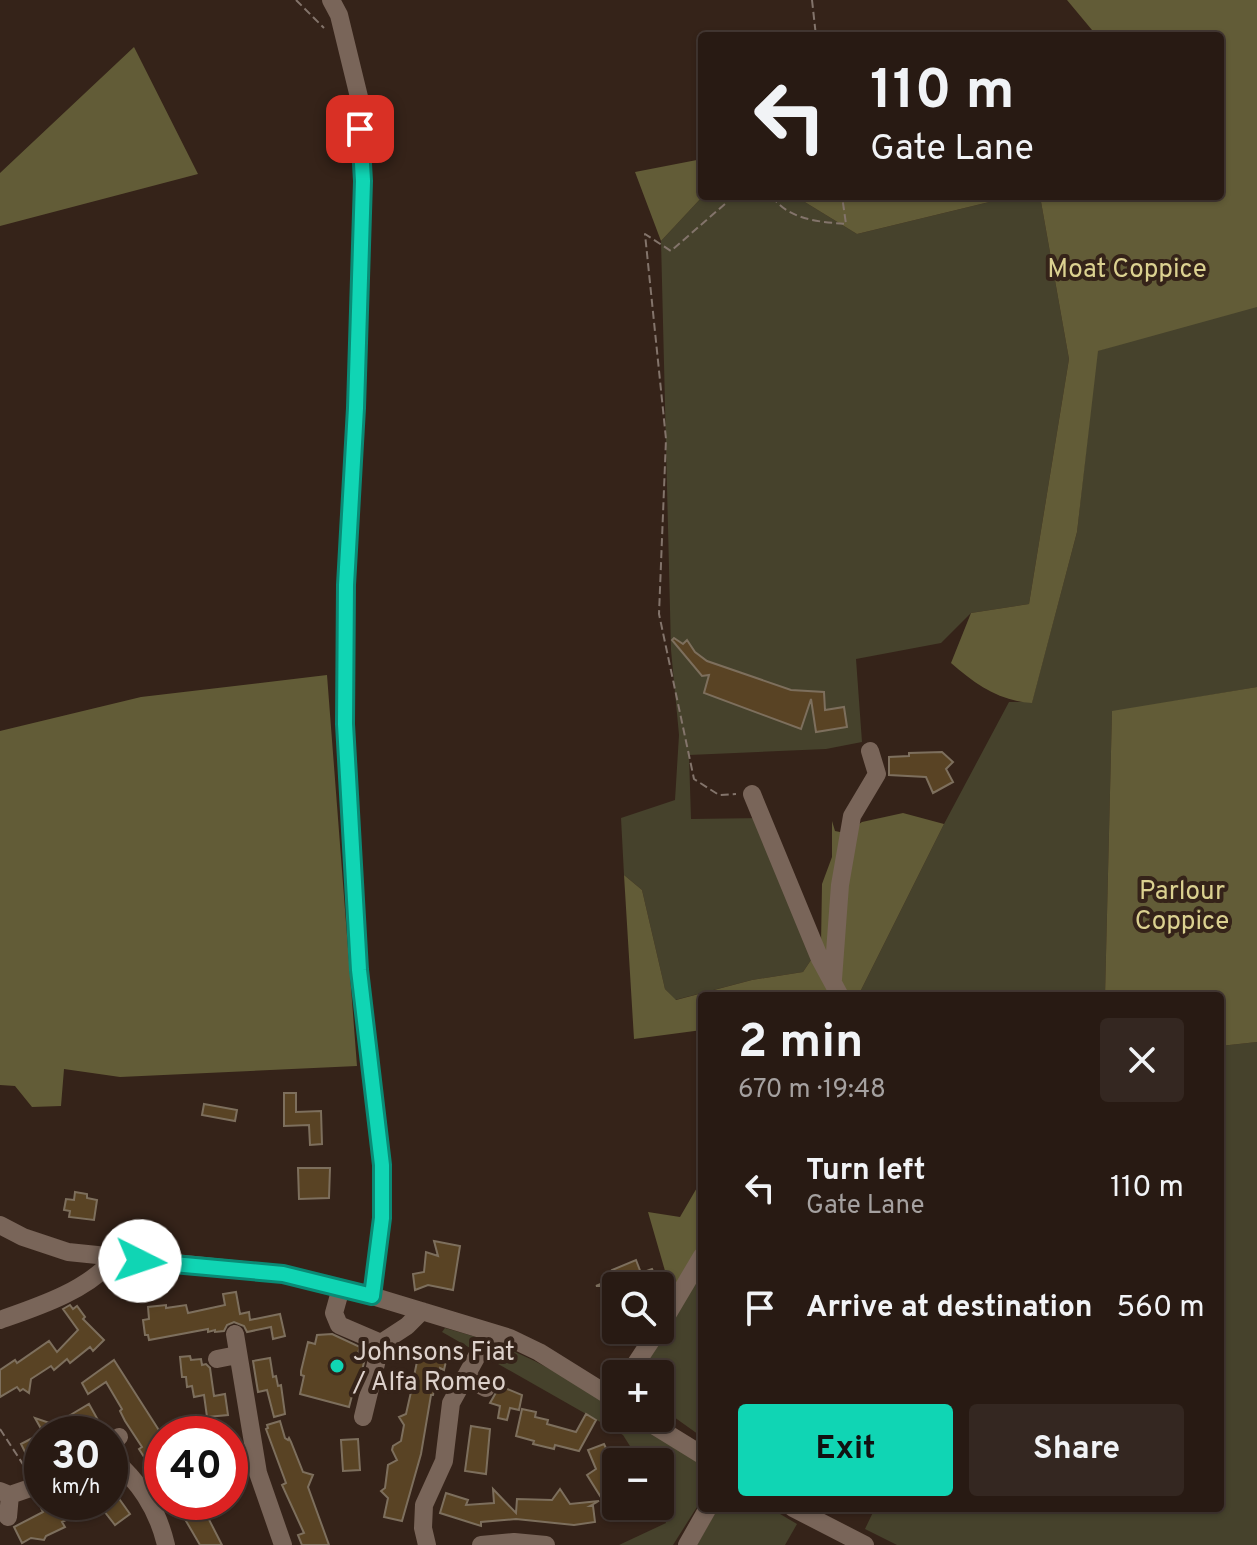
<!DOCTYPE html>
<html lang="en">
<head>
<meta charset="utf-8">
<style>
	:root { --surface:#281a13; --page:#342721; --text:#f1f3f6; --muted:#a5a1a0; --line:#443833; --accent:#10d5b4 }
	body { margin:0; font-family:Overpass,sans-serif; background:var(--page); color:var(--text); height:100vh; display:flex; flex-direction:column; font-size:30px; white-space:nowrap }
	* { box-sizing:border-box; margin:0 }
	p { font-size:26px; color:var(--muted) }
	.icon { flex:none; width:44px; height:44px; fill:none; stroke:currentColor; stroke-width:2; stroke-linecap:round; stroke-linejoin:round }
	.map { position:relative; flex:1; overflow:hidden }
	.panel { position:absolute; left:698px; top:992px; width:526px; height:520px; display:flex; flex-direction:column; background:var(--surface); border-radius:8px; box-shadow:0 2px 6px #0004,0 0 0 2px var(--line) }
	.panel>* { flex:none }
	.hud { position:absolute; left:698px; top:32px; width:526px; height:168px; border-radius:8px; box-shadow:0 2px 6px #0004,0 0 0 2px var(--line); background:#281a13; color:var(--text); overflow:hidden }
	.fabs { position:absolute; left:602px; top:1272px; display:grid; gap:16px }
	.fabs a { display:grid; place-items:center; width:72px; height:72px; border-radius:8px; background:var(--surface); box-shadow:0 2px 6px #0004,0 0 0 2px var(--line); font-size:40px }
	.speed { position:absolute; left:24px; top:1416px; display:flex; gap:16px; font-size:40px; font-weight:700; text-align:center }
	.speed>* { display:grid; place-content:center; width:104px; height:104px; border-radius:50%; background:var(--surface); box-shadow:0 2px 6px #0004,0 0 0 2px var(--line); line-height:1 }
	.speed small { font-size:20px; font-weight:400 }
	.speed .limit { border:12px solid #d22; background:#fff; color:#111 }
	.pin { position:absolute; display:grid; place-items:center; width:68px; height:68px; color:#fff; margin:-34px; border-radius:16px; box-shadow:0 4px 12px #0006 }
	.me { position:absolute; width:88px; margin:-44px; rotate:94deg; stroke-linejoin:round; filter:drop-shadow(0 0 6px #0008) }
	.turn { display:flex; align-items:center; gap:28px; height:168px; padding:0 40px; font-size:36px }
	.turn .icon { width:104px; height:104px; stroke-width:2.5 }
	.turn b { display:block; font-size:56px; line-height:68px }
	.round { display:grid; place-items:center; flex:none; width:84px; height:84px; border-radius:8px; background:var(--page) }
	.overview { display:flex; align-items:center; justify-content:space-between; height:136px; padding:0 40px }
	h1 { font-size:48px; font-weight:700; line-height:60px }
	.button { display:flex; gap:16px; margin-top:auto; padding:16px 40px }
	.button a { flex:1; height:92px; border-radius:8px; background:var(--accent); color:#111; font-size:32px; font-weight:700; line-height:92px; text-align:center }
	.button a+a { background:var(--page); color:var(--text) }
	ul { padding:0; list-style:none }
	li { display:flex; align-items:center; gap:24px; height:120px; padding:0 40px }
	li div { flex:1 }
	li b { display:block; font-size:30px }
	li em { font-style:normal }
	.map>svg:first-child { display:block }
	.green { fill:#46422c }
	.forest { fill:#625c37 }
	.building { fill:#594324; stroke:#7d6f5d; stroke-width:2 }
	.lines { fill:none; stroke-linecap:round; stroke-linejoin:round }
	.path { stroke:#83746b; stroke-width:2; stroke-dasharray:8 4; stroke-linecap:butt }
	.minor { stroke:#796559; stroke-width:18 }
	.route-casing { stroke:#0a8a75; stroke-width:20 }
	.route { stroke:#10d5b4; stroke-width:14 }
	.poi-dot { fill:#10d5b4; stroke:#352319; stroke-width:3 }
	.labels { text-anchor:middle; stroke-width:8; stroke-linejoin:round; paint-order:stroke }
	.park-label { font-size:26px; fill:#dbd190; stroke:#352319 }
	.poi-label { font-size:26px; fill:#ddd1cb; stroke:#352319; text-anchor:start }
</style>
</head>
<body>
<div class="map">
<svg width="1257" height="1545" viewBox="0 0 1257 1545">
	<rect width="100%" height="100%" fill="#352319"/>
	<path class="green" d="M 703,196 L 795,196 L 857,234 L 1014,196 L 1040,196 L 1069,359 L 1029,604 L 971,613 L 941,643 L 856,659 L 862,742 L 826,749 L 689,755 L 691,819 L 769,818 L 821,945 L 803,972 L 752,980 L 675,1000 L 665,989 L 642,890 L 624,875 L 621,818 L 675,800 L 679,735 L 671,650 L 661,241 Z
		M 1257,303 L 1257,687 L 1112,712 L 1105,996 L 858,996 L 944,824 L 1009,702 L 1032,702 L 1077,532 L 1097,351 Z
		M 1257,1042 L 1257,1545 L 897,1545 L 865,1529 L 875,1508 L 1220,1508 L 1220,1046 Z
		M 702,1270 L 702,1437 L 660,1407 L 660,1374 L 638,1374 Z
		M 445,1328 C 513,1346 558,1371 616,1409 L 616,1418 L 630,1418 L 702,1465 L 702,1499 L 673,1545 L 619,1545 L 666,1523 L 660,1506 L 660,1462 L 640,1462 L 623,1435 L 442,1332 Z
		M 718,1508 L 770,1508 L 797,1524 L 785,1545 L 697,1545 Z"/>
	<path class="forest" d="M 1067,0 L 1257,0 L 1257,307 L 1098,351 L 1077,532 L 1032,703 C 1000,701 976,685 951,663 L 971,613 L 1029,604 L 1069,359 L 1040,196 L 1220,196 L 1220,36 L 1097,36 Z
		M 134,47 L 198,174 L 0,226 L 0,173 Z
		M 702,159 L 703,196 L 661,241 L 635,172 Z
		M 795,196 L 1014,196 L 857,234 Z
		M 327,675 L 357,1066 L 120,1077 L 64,1069 L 61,1106 L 32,1107 L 15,1086 L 0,1085 L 0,731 L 141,697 Z
		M 1257,687 L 1257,1042 L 1220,1046 L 1220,996 L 1105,996 L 1112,711 Z
		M 903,813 L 944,824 L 858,996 L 702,996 L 702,1030 L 634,1039 L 624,875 L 642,890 L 665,989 L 676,1000 L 752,980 L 803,972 L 821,945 L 822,884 L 832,857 L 832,821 L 835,831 L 845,833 L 862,822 Z
		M 702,1179 L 702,1270 L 672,1295 L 648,1212 L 680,1217 Z"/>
	<path class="building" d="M 674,638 L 683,644 L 687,640 L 695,652 L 707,661 L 791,690 L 824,692 L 825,710 L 844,707 L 847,727 L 816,732 L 811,699 L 801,729 L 704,693 L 709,675 L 702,676 L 672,640 Z
		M 942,752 L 953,762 L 946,769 L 953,782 L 933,793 L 926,777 L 889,775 L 889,757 L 909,756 L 909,753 Z
		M 284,1093 L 296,1093 L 296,1112 L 321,1111 L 322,1144 L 310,1145 L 309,1125 L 284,1126 Z
		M 204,1104 L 237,1110 L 235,1121 L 202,1115 Z
		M 298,1168 L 330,1168 L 329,1198 L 299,1199 Z
		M 75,1192 L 87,1194 L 87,1198 L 97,1200 L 94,1220 L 69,1217 L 70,1211 L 64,1210 L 66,1199 L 74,1200 Z
		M 434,1241 L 460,1246 L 453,1290 L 428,1285 L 415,1290 L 413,1274 L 424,1272 L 426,1252 L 438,1256 Z
		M 636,1260 L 641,1273 L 652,1269 L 658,1282 L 648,1286 L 596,1286 L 615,1278 L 612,1270 Z
		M 236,1292 L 240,1314 L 249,1312 L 250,1320 L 280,1314 L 285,1336 L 273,1339 L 271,1327 L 247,1332 L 244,1326 L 234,1322 L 227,1325 L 224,1331 L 215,1332 L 215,1330 L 208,1332 L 208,1329 L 149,1340 L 148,1335 L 145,1335 L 143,1320 L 149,1319 L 148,1307 L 166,1305 L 166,1308 L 186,1305 L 188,1313 L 225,1305 L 223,1294 Z
		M 70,1305 L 73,1309 L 77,1306 L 85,1317 L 83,1319 L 104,1340 L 93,1351 L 90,1347 L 70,1363 L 67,1359 L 54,1370 L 51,1366 L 31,1379 L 29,1393 L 23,1389 L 20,1391 L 17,1387 L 0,1397 L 0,1370 L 15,1360 L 17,1363 L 49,1341 L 57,1352 L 78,1330 L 63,1309 Z
		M 332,1334 L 360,1347 L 358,1353 L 366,1355 L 357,1389 L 354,1388 L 349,1407 L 300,1394 L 304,1376 L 301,1375 L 301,1371 L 308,1342 L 315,1344 L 317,1335 Z
		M 431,1344 L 449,1348 L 444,1370 L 440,1368 L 433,1395 L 431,1395 L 421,1454 L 402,1521 L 384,1517 L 388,1498 L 381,1491 L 385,1488 L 388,1465 L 397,1460 L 392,1450 L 393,1446 L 401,1441 L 404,1425 L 399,1417 L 406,1414 L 411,1392 L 407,1385 L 413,1381 L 418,1357 L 427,1359 Z
		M 190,1356 L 191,1360 L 201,1359 L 202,1365 L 206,1364 L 210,1368 L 214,1396 L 225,1394 L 228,1415 L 207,1417 L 204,1395 L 194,1397 L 192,1386 L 187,1387 L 186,1377 L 182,1377 L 180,1357 Z
		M 270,1358 L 273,1377 L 276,1376 L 278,1386 L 281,1385 L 285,1414 L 274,1417 L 267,1390 L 258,1392 L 253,1361 Z
		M 114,1360 L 162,1435 L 162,1481 L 150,1458 L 146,1460 L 139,1449 L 142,1447 L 125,1421 L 120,1411 L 122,1409 L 106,1382 L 88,1394 L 82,1383 Z
		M 505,1388 L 522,1395 L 519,1410 L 510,1408 L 507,1420 L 498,1418 L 500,1406 L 490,1403 L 498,1389 L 504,1390 Z
		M 89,1404 L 98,1420 L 87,1426 L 89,1430 L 82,1434 L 44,1434 L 35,1418 L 76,1432 L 67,1417 Z
		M 522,1409 L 536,1412 L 535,1417 L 548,1420 L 547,1424 L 576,1432 L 586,1414 L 596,1420 L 579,1451 L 555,1445 L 554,1449 L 533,1444 L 534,1441 L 516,1436 Z
		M 280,1421 L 285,1438 L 288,1440 L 289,1438 L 291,1442 L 303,1472 L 313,1475 L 308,1487 L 329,1545 L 302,1545 L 298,1535 L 304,1533 L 282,1485 L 286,1483 L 266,1429 L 268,1428 L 267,1425 Z
		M 471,1426 L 490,1429 L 486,1474 L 465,1471 Z
		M 42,1433 L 42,1454 L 29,1460 L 21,1444 Z
		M 358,1439 L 360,1470 L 343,1471 L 341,1440 Z
		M 604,1444 L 615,1467 L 603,1472 L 613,1492 L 602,1499 L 587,1475 L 596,1469 L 588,1450 Z
		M 110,1486 L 130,1514 L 115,1525 L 97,1502 L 110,1502 Z
		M 493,1489 L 516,1513 L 517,1499 L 552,1500 L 560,1489 L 570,1504 L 599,1501 L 590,1506 L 593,1506 L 595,1522 L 574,1525 L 516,1519 L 481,1522 L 481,1526 L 440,1513 L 446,1493 L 468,1500 L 466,1505 L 494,1503 Z
		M 54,1502 L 66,1502 L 72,1517 L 62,1522 L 65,1527 L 46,1536 L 44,1540 L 31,1538 L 22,1543 L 14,1527 L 43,1512 L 41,1508 Z
		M 175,1502 L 200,1502 L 222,1545 L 200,1545 Z"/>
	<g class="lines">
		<path class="path" d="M 296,0 L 324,28
			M 812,0 L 816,36
			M 734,196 L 671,251 L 645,234 L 666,439 L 659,614 L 694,779 L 719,795 L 736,794
			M 772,196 C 788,220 820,222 846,224 L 842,196
			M 0,1429 L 28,1472"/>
		<path class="minor" d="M 331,0 L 339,15 L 359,97 L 363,181 L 356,408 L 346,585 L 345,724 L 359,970 L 382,1165 L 382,1218 L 372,1296
			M 752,794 L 820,959 L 840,996
			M 833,979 L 840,885 L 852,816 L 877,774 L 870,751
			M 0,1225 L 23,1237 L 68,1252 L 283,1274 L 372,1296 L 510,1338 L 539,1352 L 616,1400
			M 341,1288 L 334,1313 L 339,1325 L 381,1343
			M 0,1320 C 40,1306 86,1291 114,1259
			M 660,1327 L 702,1256
			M 235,1334 L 258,1473 L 283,1545
			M 217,1359 L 237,1355
			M 629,1374 L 658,1330
			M 465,1377 L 486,1388
			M 363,1417 L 381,1343 L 407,1326 L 422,1311
			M 642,1418 L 702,1455
			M 110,1444 L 119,1437
			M 110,1456 C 139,1482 157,1507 166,1545
			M 0,1491 L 10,1495 L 42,1484
			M 793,1508 L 865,1545
			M 8,1517 L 10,1495
			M 427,1545 L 423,1528 L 424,1505 L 444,1461 L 451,1403 L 477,1356
			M 481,1545 L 514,1542 L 546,1545
			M 687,1545 L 708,1508"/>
	</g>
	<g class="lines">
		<g class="route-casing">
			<path id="route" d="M 140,1261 L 283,1274 L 372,1296 L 382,1218 L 382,1165 L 359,970 L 345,724 L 346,585 L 356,408 L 363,181 L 360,129"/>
		</g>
		<use href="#route" class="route"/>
	</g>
	<circle class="poi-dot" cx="337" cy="1366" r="8"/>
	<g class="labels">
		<g class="park-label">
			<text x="1127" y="277">Moat Coppice</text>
			<text x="1182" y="899">Parlour<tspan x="1182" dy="30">Coppice</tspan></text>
		</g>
		<g class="poi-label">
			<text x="353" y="1360">Johnsons Fiat<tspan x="353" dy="30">/ Alfa Romeo</tspan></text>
		</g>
	</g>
</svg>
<div class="fabs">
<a><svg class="icon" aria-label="search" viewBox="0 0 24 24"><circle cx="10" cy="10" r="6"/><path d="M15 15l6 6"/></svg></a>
<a>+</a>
<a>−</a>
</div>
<div class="speed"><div>30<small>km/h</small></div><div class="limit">40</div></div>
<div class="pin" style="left:360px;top:129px;background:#d93025"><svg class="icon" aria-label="arrive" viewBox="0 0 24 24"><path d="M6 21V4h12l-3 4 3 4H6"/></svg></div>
<svg class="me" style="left:140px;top:1261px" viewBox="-20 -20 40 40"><circle r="19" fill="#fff"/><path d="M0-13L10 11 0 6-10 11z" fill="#10d5b4"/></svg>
<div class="hud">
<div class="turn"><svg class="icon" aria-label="left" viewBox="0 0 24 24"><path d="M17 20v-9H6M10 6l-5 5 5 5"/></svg><div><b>110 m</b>Gate Lane</div></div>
</div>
<section class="panel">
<div class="overview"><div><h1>2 min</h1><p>670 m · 19:48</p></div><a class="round"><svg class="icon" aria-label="close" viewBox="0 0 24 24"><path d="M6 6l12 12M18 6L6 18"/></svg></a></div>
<ul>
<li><svg class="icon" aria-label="left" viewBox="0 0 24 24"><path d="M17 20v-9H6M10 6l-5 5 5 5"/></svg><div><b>Turn left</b><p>Gate Lane</p></div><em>110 m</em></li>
<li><svg class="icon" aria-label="arrive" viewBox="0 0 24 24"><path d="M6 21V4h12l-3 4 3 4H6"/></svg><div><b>Arrive at destination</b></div><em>560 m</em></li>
</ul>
<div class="button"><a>Exit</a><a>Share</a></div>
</section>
</div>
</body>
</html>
